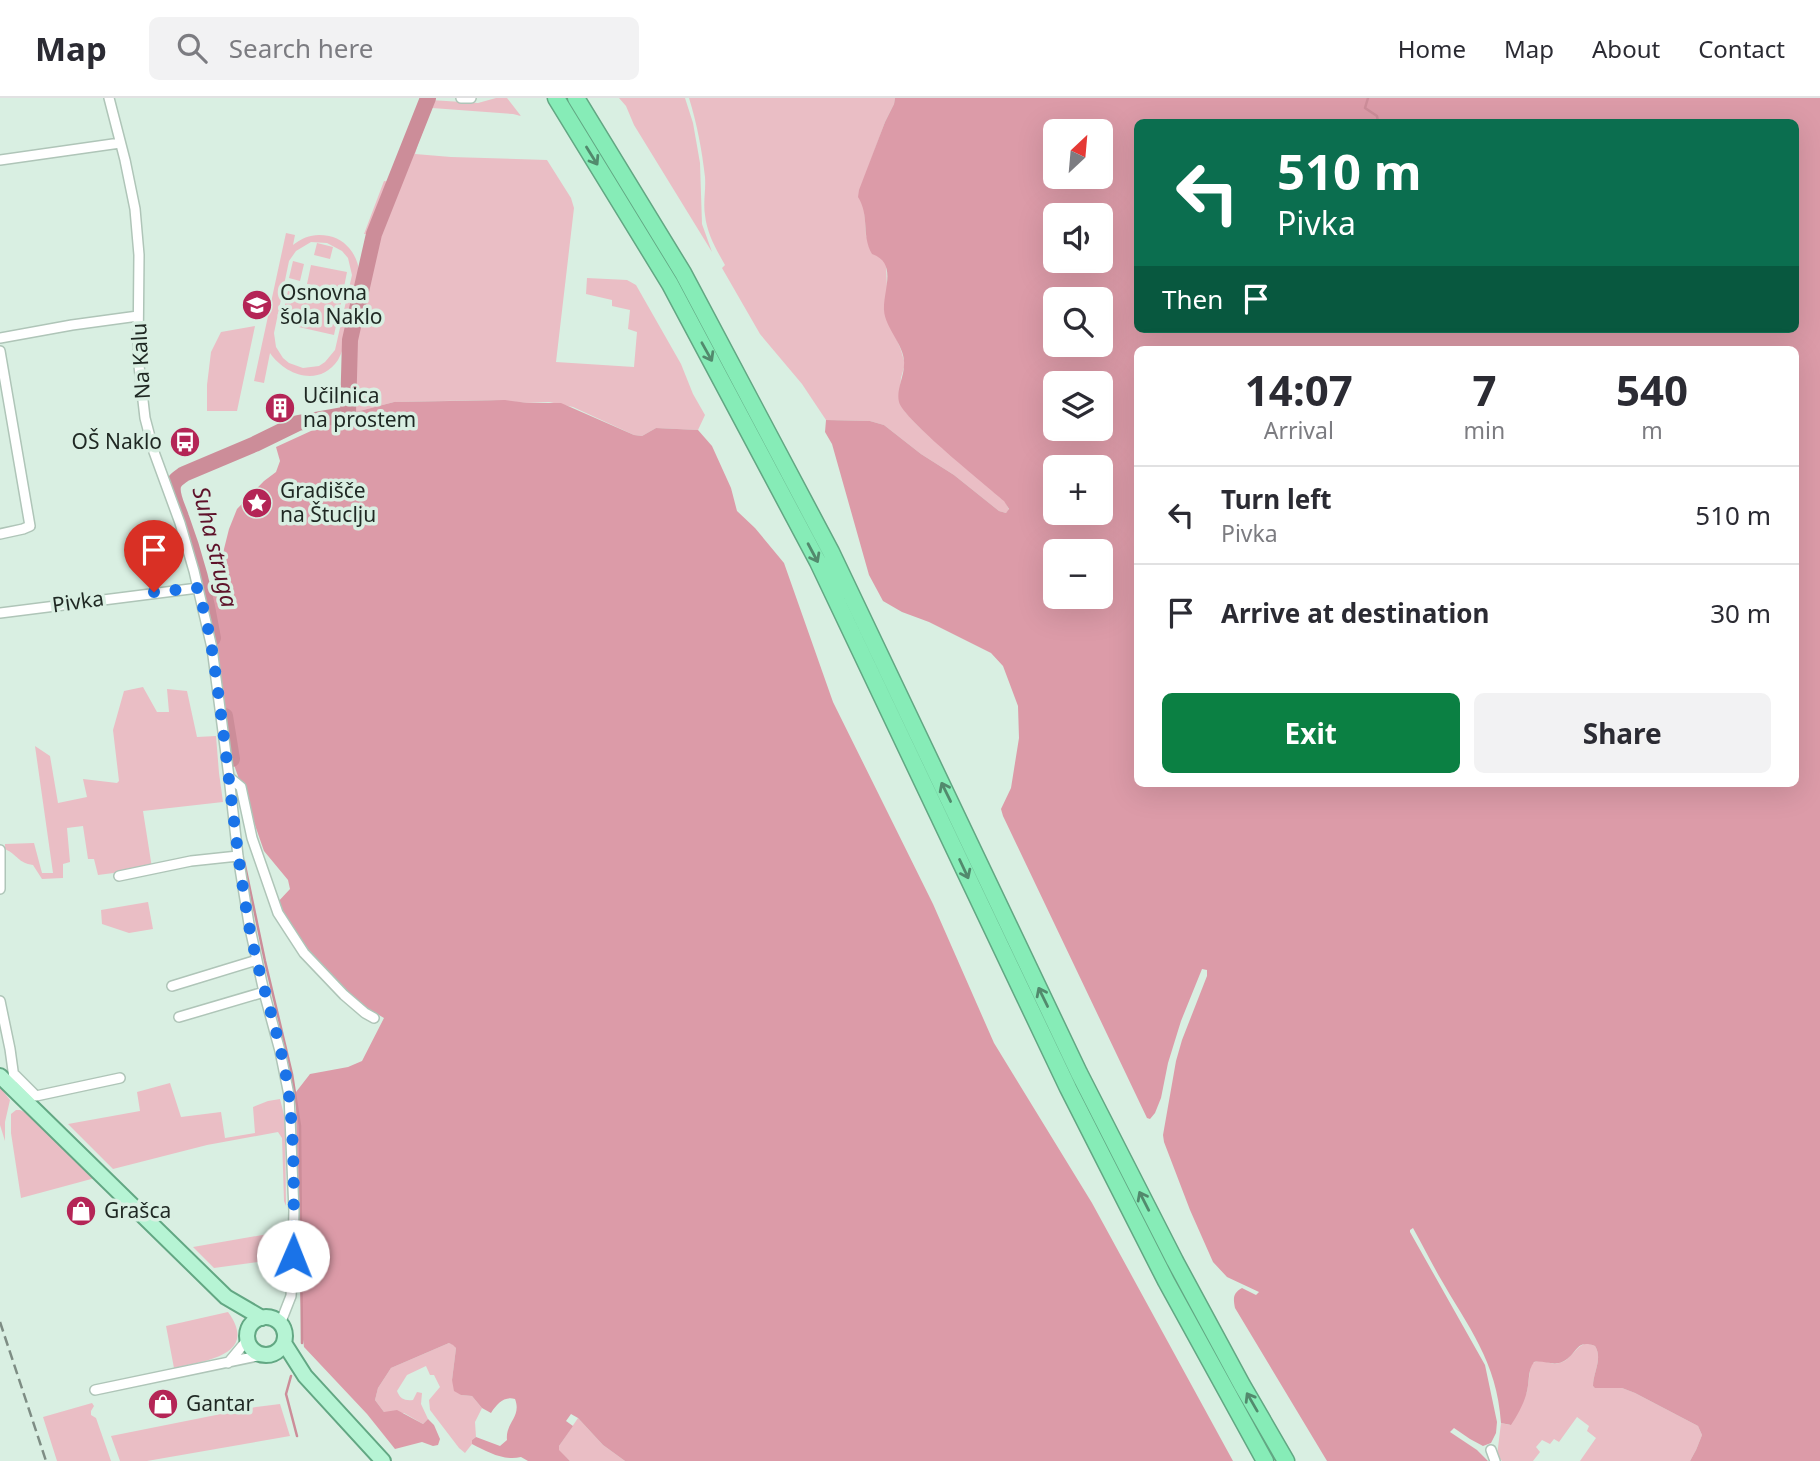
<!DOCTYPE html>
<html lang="en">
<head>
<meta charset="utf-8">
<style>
	:root { --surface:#fff; --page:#f2f2f3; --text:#2b2b33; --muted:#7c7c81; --line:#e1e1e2; --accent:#0b8043 }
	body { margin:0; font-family:"Noto Sans",sans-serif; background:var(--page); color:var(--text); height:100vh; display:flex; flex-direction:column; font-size:26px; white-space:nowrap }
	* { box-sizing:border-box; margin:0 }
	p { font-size:23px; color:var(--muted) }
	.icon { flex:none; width:38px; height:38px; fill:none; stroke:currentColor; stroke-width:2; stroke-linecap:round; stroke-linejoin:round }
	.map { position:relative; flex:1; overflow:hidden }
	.drawer { position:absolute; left:1134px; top:248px; width:665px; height:441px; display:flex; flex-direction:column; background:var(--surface); border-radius:10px; box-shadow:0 7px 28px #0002 }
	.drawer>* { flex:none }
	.hud { position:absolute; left:1134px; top:21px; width:665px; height:214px; border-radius:10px; box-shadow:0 7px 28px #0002; background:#0b6e4f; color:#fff; overflow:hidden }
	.needle { width:46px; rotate:26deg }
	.tools { position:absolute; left:1043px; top:21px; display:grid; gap:14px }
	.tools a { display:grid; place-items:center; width:70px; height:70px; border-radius:10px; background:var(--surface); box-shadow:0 7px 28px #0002; font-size:35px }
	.pin { position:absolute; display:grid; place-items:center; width:60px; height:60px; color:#fff; margin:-72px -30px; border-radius:50% 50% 50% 0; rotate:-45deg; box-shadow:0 0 7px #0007 }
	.pin .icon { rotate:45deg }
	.me { position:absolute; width:77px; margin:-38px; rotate:1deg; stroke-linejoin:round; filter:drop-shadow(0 0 5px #0008) }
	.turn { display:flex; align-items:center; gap:24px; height:147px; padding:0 28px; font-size:32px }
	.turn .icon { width:91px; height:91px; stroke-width:2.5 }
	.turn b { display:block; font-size:49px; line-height:60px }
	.then { display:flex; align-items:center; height:66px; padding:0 28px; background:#0003; gap:14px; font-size:26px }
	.eta { display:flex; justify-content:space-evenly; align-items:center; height:119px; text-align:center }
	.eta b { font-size:42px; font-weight:700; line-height:49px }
	.primary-button { display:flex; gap:14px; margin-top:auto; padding:14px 28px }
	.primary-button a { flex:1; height:80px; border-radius:10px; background:var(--accent); color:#fff; font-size:28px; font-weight:700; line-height:80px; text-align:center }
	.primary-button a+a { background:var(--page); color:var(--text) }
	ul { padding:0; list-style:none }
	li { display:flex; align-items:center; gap:21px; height:98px; padding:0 28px; border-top:2px solid var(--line) }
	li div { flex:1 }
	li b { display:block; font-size:26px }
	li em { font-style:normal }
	header { display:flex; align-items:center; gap:42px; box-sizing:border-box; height:98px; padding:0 35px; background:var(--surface); border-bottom:2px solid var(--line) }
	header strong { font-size:33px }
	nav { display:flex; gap:38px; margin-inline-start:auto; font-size:24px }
	.search { width:490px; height:63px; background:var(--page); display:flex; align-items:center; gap:18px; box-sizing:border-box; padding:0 24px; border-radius:10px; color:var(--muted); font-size:26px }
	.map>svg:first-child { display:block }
	.green { fill:#eabec5; fill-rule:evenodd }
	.forest { fill:#dc9ba8; fill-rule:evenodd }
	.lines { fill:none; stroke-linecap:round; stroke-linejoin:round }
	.stream { stroke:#cc8d99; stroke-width:2.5 }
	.river { stroke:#cc8d99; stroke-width:16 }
	.street-casing { stroke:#afc5b8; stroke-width:12 }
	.primary-casing { stroke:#62a783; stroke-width:18 }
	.highway-casing { stroke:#62a783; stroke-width:19 }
	.street { stroke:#fff; stroke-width:9 }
	.primary { stroke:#b6f4d4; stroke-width:14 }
	.highway { stroke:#86ecb7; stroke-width:16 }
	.rail { stroke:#7e8d84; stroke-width:2.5; stroke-dasharray:10 5; stroke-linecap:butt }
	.oneway { stroke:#528a6d }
	.route { stroke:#1a73e8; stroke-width:12; stroke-dasharray:0 21.6 }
	.labels { text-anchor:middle; stroke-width:7; stroke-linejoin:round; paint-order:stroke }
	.poi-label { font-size:21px; fill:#1f2823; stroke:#d9efe2; text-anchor:start }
	.street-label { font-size:21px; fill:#1f2823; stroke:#d9efe2 }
	.water-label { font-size:23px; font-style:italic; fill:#5e122a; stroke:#d9efe2 }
</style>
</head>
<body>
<header>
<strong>Map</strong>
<div class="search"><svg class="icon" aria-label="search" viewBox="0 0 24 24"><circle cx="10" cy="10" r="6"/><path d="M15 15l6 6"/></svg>Search here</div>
<nav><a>Home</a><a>Map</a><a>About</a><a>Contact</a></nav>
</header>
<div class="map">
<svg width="1820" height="1363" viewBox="0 0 1820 1363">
	<rect width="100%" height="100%" fill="#d9efe2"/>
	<path class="green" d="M 496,0 L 507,0 L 521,18 L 513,16 L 432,10 L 418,46 L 415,56 L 451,59 L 547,62 L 571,100 L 574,110 L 556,264 L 634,269 L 637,234 L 628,231 L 630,212 L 612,208 L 612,202 L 586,196 L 587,180 L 627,182 L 636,187 L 681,266 L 693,296 L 705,317 L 698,332 L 656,330 L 642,338 L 634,337 L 573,309 L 549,304 L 528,305 L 492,302 L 394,304 L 348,316 L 347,297 L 350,242 L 374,136 L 364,136 L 384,83 L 390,84 L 385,102 L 387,103 L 430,2 L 478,5 Z
		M 619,0 L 685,0 L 693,25 L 700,65 L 702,126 L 712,154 L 634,27 L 626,8 Z
		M 689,0 L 895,0 L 894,6 L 885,24 L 868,70 L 864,108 L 866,138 L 886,165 L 887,190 L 884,211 L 901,252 L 905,266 L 901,280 L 899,303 L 906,315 L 919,329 L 1005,403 L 1009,412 L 1006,415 L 999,413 L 954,377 L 921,356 L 884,327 L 870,323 L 826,322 L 802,286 L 760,236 L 722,170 L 725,167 C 716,151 707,136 705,117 C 703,105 706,92 705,79 C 702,52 697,26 689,0 Z
		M 286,135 L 295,137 L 293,147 C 304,138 315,135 329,138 C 346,141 360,159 359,178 C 359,191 353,207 350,220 C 347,233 345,250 338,262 C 319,290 285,277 270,255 L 264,285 L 254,283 ZM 311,144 L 327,145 L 342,153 L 348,160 L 352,177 L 335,252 L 325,264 L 319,268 L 303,270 L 289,265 L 283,260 L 276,249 L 274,235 L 289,163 L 296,153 Z
		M 317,145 L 333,149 L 330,161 L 314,157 Z
		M 293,163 L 304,166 L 300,183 L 289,180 Z
		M 311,167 L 347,174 L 343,194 L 307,186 Z
		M 288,193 L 341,205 L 334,237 L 281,225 Z
		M 255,228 L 237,313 L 207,313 L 207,287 L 211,254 L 221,234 Z
		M 143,589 L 157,614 L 169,614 L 167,591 L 187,593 L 197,639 L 216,638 L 219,675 L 223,704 L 143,713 L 152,770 L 98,777 L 94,761 L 88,761 L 83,728 L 67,730 L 70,764 L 63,766 L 63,780 L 42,781 L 33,767 C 18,765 18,757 5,751 L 5,746 L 34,745 L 42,775 L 53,775 L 35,648 L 50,658 L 58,705 L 87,699 L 83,681 L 117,685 L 119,683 L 113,632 L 124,593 Z
		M 148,804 L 153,831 L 129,835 L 102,826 L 101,812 Z
		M 170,985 L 181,1019 L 221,1014 L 225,1040 L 255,1035 L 253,1009 L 268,1003 L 280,1001 L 285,1021 L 286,1108 L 284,1103 L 282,1040 L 278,1034 L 207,1047 L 113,1071 L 68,1026 L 140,1013 L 137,994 Z
		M 0,989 L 10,1002 L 5,1024 L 5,1043 L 0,1027 Z
		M 16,1012 L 20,1012 L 29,1016 L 95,1080 L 21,1100 L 11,1035 L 11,1016 Z
		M 285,1133 L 286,1160 L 214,1170 L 193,1149 Z
		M 228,1214 C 260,1258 203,1263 174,1270 L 166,1228 Z
		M 449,1245 L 453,1246 L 456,1250 L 452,1282 L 461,1297 L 472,1298 L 482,1310 L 475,1324 L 476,1339 L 472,1342 L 472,1346 L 465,1355 L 459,1350 L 430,1312 L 429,1302 L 440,1289 L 434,1277 L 430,1277 L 426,1268 L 407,1277 L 397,1293 C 400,1301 405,1303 413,1302 L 417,1294 L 422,1295 L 421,1306 L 428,1321 L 423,1326 L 404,1315 L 384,1314 L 375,1302 L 378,1290 L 391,1270 Z
		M 1587,1245 L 1595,1248 C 1603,1261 1593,1274 1593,1288 L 1596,1290 L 1622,1290 L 1635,1295 L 1698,1328 L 1702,1337 L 1696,1352 L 1690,1363 L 1580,1363 L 1596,1340 L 1587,1333 L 1589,1328 L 1577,1319 L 1559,1344 L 1554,1341 L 1550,1346 L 1542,1342 L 1536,1349 L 1540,1354 L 1533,1363 L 1502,1363 L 1497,1358 L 1501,1325 L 1510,1327 L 1527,1294 L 1531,1266 C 1544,1258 1547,1268 1559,1265 C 1571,1263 1575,1248 1587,1245 Z
		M 92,1305 L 94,1308 L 91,1313 L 91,1317 L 96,1320 L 111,1363 L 57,1363 L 43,1319 Z
		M 280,1306 L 290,1338 L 147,1363 L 120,1363 L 111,1338 L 256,1309 Z
		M 578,1320 L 603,1347 L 625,1363 L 570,1363 L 559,1353 L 559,1348 Z"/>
	<path class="forest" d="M 895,0 L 1820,0 L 1820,1363 L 1690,1363 L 1696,1352 L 1702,1337 L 1698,1328 L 1635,1295 L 1622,1290 L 1595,1290 L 1593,1288 C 1593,1274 1603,1261 1595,1248 C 1575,1240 1577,1258 1562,1264 C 1553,1268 1543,1262 1534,1264 C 1527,1273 1530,1285 1526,1297 C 1523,1307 1517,1318 1511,1327 L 1501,1325 C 1497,1263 1468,1229 1439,1178 C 1430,1162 1422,1146 1413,1130 L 1410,1132 L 1410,1134 L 1485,1267 L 1497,1324 L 1496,1335 L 1491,1345 L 1483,1348 L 1470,1341 L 1454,1330 L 1450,1334 L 1477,1352 L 1488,1363 L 1327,1363 L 1235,1210 C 1233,1200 1233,1195 1242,1190 L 1256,1197 L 1259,1194 L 1227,1179 L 1213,1164 L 1190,1112 L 1164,1044 L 1163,1037 L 1176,963 L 1182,942 L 1207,878 L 1207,872 L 1202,871 L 1181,923 L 1168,965 L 1161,1000 L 1155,1015 L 1150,1021 L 1147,1020 L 1003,718 L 1001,711 L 1011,690 L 1019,640 L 1018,608 L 1003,568 L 991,555 L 929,524 L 902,514 L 883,503 L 869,477 L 832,346 L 825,334 L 826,322 L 870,323 L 884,327 L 921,356 L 954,377 L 999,413 L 1006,415 L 1009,411 L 1004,403 C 987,388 903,321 899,304 C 896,292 904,279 904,267 C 906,248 885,231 884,212 C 883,192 898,165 872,156 C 861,137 870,118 858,99 L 859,92 L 885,24 L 894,6 ZM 1138,24 L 1796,24 L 1796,231 L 1138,231 ZM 1101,33 L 1101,79 L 1055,79 L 1055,33 ZM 1101,117 L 1101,163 L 1055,163 L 1055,117 ZM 1101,201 L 1101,247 L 1055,247 L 1055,201 ZM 1138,252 L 1796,252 L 1796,686 L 1138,686 ZM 1101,285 L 1101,331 L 1055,331 L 1055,285 ZM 1101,369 L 1101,415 L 1055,415 L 1055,369 ZM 1055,453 L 1101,453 L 1101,499 L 1055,499 Z
		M 505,302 L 528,305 L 561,305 L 634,337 L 642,338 L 656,330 L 698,332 L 712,348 L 731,390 L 737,413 L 755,430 L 784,465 L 833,604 L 933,806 L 994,945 L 1092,1105 L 1233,1363 L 625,1363 L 603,1347 L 578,1320 L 571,1316 L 566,1323 L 573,1328 L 559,1348 L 559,1352 L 570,1363 L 528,1363 L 521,1359 C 503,1363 488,1354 472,1346 L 472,1342 L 476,1339 L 500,1348 L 507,1342 C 505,1325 522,1319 515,1301 C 504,1298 497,1306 491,1315 L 482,1310 L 472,1298 L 461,1297 L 454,1293 L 452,1282 L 456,1250 L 453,1247 L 449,1245 L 391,1270 L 378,1290 L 375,1302 L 384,1314 L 397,1312 L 423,1326 L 428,1321 L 434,1327 L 440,1341 L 438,1347 L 433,1348 L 422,1344 L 395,1351 L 367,1316 L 304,1249 L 302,1234 L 297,1111 L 296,994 L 310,976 L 348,969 L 362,963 L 384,920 L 362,907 L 331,883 L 276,806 L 290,791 L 288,782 L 264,753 L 232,661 L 217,548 L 207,503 L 220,467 L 229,431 L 237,411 L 264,383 L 276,374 L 280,363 L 276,349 L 348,316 L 394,304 Z"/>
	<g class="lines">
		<path class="stream" d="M 1368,0 L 1365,10 L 1377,18 L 1378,24
			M 244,763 L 265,863 L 292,976 L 300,1028 L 302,1245
			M 291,1278 L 286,1296 L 297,1338"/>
		<path class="river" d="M 213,540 C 206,498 196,459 181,419 C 178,410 171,397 173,388 C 174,382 180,379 184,376 L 255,346 L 298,325 L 348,316 L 350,242 L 374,136 L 428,0
			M 225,618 L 232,661"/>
		<g class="street-casing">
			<path id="street" d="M 109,0 L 125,62 L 135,111 L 139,157 L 138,259 L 145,320 L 154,354 L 180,425 L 194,473 L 212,550 L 229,679 L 238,758 L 249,826 L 264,894 L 280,953 L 289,997 L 294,1113 L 292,1181 L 291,1198 L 280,1226
				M 461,0 L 471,0
				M 0,62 L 120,45
				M 0,240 L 72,227 L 138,218
				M 0,253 L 30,428 L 23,431 L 0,436
				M 0,515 L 198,490
				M 229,679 L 241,689 L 252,740 L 278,815 L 304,855 L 344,897 L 365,915 L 374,920
				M 0,752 L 0,791
				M 119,778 L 191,763 L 238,758
				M 172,888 L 257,862
				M 0,903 L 10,951 L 14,980
				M 179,919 L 264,894
				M 15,977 L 36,998 L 120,980
				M 228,1265 L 248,1241
				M 95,1292 L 262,1257
				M 1491,1352 L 1495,1363"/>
		</g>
		<g class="primary-casing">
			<path id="primary" d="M 0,978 L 226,1199 L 262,1220
				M247 1238a19 19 0 1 1 38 0a19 19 0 1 1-38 0Z
				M 284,1245 L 305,1278 L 383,1363"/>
		</g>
		<g class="highway-casing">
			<path id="highway" d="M 556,0 L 670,186 L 818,464 L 1068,990 L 1166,1183 L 1265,1363
				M 576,0 L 683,175 L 831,454 L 1079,975 L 1175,1163 L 1242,1287 L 1286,1363"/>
		</g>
		<use href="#street" class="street"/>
		<use href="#primary" class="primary"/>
		<use href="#highway" class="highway"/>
		<path class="rail" d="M 0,1224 L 46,1363"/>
	</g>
	<defs><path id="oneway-shaft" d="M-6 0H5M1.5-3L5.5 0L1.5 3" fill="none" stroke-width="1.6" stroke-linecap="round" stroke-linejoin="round" transform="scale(1.75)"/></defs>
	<g class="oneway">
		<use href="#oneway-shaft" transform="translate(592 58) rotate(58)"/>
		<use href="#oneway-shaft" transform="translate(707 254) rotate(61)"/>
		<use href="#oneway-shaft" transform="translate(813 455) rotate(62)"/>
		<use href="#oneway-shaft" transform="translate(946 694) rotate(-116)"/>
		<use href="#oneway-shaft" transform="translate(964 771) rotate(65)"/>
		<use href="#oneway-shaft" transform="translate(1043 899) rotate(-116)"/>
		<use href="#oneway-shaft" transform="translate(1144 1103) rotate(-117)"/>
		<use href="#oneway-shaft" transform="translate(1252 1304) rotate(-120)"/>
	</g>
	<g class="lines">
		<path class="route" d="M 154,494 L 198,490 C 203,510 209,531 212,552 C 226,642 233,732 248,822 C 258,881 282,939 289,998 C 295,1051 294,1105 293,1158"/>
	</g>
	<defs>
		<g id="school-disc" transform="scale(1.575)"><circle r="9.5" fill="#b42556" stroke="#d9efe2"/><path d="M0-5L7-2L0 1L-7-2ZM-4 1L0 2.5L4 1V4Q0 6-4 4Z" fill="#fff"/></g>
		<g id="building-disc" transform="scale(1.575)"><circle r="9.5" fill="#b42556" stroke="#d9efe2"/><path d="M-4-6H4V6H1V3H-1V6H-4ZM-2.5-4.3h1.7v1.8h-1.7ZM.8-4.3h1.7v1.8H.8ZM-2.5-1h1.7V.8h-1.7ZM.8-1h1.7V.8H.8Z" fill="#fff"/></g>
		<g id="bus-disc" transform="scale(1.575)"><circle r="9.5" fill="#b42556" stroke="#d9efe2"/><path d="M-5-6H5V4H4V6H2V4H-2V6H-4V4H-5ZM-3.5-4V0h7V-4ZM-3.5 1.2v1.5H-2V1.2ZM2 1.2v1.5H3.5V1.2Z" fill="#fff"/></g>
		<g id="sight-disc" transform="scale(1.575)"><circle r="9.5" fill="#b42556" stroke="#d9efe2"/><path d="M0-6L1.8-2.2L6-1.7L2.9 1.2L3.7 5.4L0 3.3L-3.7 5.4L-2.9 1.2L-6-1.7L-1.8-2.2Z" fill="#fff"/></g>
		<g id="shop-disc" transform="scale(1.575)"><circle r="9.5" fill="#b42556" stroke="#d9efe2"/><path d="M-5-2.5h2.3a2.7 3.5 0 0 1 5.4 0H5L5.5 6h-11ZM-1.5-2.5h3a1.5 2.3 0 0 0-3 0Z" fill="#fff"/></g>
	</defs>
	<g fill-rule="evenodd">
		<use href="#school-disc" x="257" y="207"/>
		<use href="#building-disc" x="280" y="310"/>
		<use href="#bus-disc" x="185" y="344"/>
		<use href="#sight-disc" x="257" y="405"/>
		<use href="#shop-disc" x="81" y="1113"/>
		<use href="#shop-disc" x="163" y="1306"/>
	</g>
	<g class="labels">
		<g class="poi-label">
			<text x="280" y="202">Osnovna<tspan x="280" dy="24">šola Naklo</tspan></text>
			<text x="303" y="305">Učilnica<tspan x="303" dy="24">na prostem</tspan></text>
			<text x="162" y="351" text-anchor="end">OŠ Naklo</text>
			<text x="280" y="400">Gradišče<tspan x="280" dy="24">na Štuclju</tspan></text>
			<text x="104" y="1120">Grašca</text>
			<text x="186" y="1313">Gantar</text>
		</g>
		<g class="street-label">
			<text transform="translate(141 263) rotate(-93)" y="7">Na Kalu</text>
			<text transform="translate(78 504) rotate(-8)" y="7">Pivka</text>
		</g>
		<g class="water-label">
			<text transform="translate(215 449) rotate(76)" y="8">Suha struga</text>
		</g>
	</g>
</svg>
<div class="tools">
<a><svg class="needle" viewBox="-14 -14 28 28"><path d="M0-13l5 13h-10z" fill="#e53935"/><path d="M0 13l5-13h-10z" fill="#7c7c81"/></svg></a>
<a><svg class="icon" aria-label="sound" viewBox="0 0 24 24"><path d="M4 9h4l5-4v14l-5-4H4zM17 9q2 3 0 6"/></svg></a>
<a><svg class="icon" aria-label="search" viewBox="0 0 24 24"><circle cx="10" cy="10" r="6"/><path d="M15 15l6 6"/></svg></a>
<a><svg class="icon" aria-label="layers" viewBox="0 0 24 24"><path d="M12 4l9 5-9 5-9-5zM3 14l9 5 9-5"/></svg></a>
<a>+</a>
<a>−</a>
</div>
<div class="pin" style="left:154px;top:494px;background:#d93025"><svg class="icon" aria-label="arrive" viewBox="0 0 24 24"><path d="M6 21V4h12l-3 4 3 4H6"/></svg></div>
<svg class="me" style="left:293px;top:1158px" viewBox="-20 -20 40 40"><circle r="19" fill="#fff"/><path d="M0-13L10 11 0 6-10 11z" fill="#1a73e8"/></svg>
<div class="hud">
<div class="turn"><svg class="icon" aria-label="left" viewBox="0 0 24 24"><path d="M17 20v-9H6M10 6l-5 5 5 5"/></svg><div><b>510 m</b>Pivka</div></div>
<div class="then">Then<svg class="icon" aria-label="arrive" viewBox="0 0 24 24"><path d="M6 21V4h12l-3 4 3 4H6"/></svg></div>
</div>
<section class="drawer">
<div class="eta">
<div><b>14:07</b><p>Arrival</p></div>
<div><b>7</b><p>min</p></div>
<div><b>540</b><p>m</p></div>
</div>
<ul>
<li><svg class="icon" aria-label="left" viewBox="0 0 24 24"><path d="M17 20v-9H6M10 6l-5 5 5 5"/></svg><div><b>Turn left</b><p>Pivka</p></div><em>510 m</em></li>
<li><svg class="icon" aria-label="arrive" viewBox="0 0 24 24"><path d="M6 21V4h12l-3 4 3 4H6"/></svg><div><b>Arrive at destination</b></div><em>30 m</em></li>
</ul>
<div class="primary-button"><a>Exit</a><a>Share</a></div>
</section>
</div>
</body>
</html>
